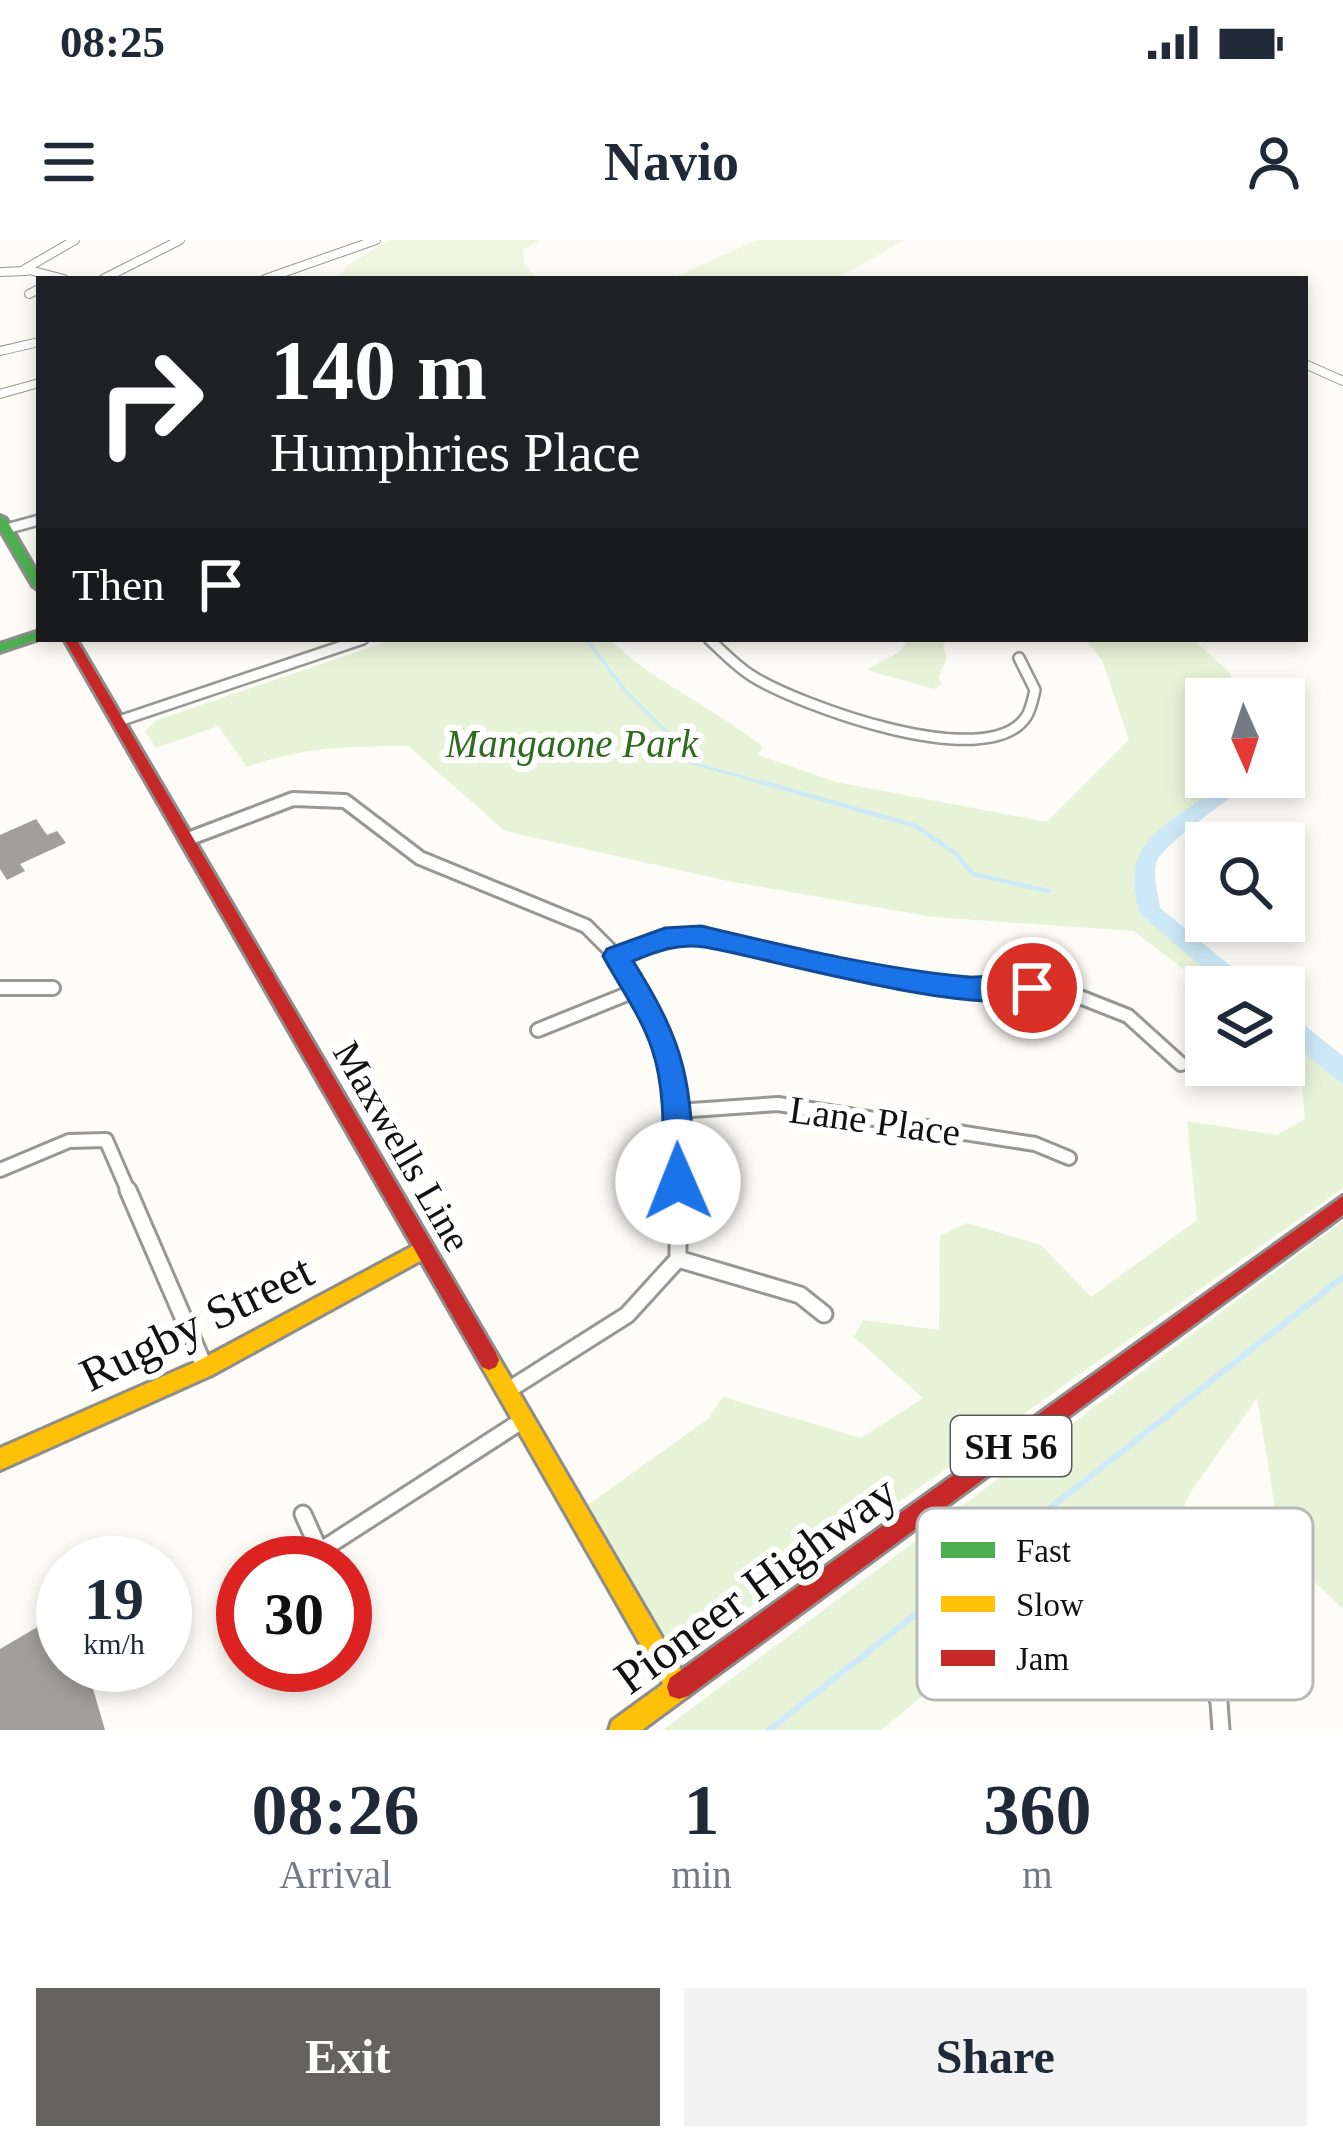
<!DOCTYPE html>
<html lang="en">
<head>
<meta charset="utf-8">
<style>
	:root { --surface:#fff; --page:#f2f2f3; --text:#1f2937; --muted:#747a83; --accent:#646362 }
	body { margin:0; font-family:"Times New Roman",serif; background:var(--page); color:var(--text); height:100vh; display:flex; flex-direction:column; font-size:45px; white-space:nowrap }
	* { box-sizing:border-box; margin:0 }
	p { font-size:39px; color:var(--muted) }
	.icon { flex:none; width:66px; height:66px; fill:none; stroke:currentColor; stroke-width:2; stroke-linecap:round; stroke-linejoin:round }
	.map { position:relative; height:1490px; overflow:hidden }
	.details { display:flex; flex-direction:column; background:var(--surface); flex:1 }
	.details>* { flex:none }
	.hud { position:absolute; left:36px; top:36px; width:1272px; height:366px; border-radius:0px; box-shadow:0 6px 18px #0003; background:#202124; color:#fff; overflow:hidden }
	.needle { width:78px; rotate:177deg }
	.controls { position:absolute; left:1185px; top:438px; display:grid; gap:24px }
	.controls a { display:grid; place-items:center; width:120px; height:120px; border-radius:0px; background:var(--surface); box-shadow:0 6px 18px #0003; font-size:60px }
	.speed { position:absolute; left:36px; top:1296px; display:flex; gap:24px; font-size:60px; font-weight:700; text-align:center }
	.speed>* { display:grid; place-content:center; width:156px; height:156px; border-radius:50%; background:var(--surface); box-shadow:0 6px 18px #0003; line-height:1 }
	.speed small { font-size:30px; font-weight:400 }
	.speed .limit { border:18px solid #d22; background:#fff; color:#111 }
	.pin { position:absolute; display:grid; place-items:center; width:102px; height:102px; color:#fff; margin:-51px; border:6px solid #fff; border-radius:50%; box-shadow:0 3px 12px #0007 }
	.me { position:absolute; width:132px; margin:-66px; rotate:359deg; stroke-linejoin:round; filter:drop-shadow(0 0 9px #0008) }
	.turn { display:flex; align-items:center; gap:42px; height:252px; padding:0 36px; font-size:54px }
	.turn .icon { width:156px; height:156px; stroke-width:2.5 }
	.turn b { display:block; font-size:84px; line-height:102px }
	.then { display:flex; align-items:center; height:114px; padding:0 36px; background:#0003; gap:24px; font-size:45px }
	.eta { display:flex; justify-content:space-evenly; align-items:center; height:204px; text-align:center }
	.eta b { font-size:72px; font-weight:600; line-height:84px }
	.button { display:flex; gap:24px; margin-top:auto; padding:24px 36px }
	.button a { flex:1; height:138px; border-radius:0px; background:var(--accent); color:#fff; font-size:48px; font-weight:600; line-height:138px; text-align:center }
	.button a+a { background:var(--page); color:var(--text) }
	.status { display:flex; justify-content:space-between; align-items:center; height:84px; padding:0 60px; background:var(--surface); direction:ltr }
	.status svg { height:33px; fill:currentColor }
	header { display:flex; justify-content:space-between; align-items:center; height:156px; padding:0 36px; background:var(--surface); font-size:54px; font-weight:600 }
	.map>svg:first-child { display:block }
	.green { fill:#e7f3d7 }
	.pitch { fill:#f0f6e1 }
	.water { fill:#cde8f7 }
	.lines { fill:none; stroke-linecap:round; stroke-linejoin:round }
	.stream-far2 { stroke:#cde8f7; stroke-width:3 }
	.stream-far1 { stroke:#cde8f7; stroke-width:4.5 }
	.stream { stroke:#cde8f7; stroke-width:6 }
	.building { fill:#a19f9c }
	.street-far3-casing { stroke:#979795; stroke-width:10 }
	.street-far2-casing { stroke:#979795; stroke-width:14 }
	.street-far1-casing { stroke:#979795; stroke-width:18 }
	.street-casing { stroke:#979795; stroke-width:21 }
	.fast-casing { stroke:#8e8d8b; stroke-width:6 }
	.slow-casing { stroke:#8e8d8b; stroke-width:6 }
	.jam-casing { stroke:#8e8d8b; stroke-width:6 }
	.street-far3 { stroke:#fffffe; stroke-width:8 }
	.street-far2 { stroke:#fffffe; stroke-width:9 }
	.street-far1 { stroke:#fffffe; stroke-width:12 }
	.street { stroke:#fffffe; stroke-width:15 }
	.fast { fill:#4caf50; fill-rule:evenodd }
	.slow { fill:#ffc107; fill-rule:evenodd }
	.jam { fill:#c62828; fill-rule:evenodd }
	.route { fill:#1a73e8; stroke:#114b97; stroke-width:3 }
	.labels { text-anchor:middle; stroke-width:12; stroke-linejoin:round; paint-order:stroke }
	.shield { fill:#fff; stroke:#585858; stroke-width:3 }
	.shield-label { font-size:36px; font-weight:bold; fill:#111 }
	.park-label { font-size:39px; font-style:italic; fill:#2f6b1f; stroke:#fff }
	.street-label { font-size:39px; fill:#111; stroke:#fff }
	.near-street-label { font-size:48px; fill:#111; stroke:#fff }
	.key { fill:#fff; stroke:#b8b8b8; stroke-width:3 }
	.key-label { font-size:33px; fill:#111 }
</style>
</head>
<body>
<div class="status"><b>08:25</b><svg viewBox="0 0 49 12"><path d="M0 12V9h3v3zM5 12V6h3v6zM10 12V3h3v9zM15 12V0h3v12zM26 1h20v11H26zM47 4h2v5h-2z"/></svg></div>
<header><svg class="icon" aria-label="menu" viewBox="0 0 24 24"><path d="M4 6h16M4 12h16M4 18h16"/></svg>Navio<svg class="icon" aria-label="person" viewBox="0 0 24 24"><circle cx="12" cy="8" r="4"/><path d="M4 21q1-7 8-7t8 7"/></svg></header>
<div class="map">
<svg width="1343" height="1490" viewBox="0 0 1343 1490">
	<rect width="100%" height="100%" fill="#fdfcf7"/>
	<path class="green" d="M 395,399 L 609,399 C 655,443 713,467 763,507 L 758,515 L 836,542 L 1047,582 L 1129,500 L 1102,420 L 1085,399 L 1192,399 L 1228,431 L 1245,459 L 1206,459 L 1206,537 L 1257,537 L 1158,606 L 1150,628 L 1154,672 L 1244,747 L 1206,747 L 1134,691 L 933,677 L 728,641 L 505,591 L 408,506 C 351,506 301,507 247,527 L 218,486 L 156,508 L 145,491 L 157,480 Z
		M 909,399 L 949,399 L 943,405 L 947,418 L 938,438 L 942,443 L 935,449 L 866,430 L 899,412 Z
		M 1284,780 L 1343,829 L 1343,948 L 677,1419 L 588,1265 L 708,1179 L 723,1157 L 861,1198 L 923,1158 L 854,1097 L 863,1080 L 939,1090 L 940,996 L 967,983 L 1041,1005 L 1091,1057 L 1197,980 L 1187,881 L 1277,895 L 1305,879 L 1300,824 L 1284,810 Z
		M 1343,981 L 1343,1369 L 1298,1326 L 1280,1298 L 1257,1158 L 1190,1253 L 1163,1311 L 1008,1387 L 881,1490 L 663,1490 Z"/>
	<path class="pitch" d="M 390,0 L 540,0 L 523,10 L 524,24 L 538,39 L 336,39 L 348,25 Z
		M 757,0 L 905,0 L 835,39 L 670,39 Z"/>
	<path class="water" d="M 1244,537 L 1263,537 C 1242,548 1165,603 1157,621 C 1152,634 1158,654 1160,668 L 1256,747 L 1225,747 L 1139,673 C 1134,652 1131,627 1143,608 C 1159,583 1217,548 1244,537 Z
		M 1284,769 L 1343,816 L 1343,845 L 1284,796 Z"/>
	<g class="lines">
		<path class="stream-far2" d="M 586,399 L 625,450 L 670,495 L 674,513 L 685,521 L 771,545"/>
		<path class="stream-far1" d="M 761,542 L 916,586 L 956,614 L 973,634 L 1048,651"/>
		<path class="stream" d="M 769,1490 L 1343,1037"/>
	</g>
	<path class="building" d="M 36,579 L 47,595 L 57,591 L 66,603 L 20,624 L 25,631 L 7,640 L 0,629 L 0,595 Z
		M 63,1372 L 63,1425 L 86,1425 L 105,1490 L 0,1490 L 0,1409 Z"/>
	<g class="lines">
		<g class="street-far3-casing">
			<path id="street-far3" d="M 0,32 L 26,31
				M 64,39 L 25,29 L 75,0
				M 103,39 L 180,0
				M 265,39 L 376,0
				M 29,54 L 39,49
				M 0,111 L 39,102
				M 1305,124 L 1343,141
				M 0,154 L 39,143"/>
		</g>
		<g class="street-far2-casing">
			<path id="street-far2" d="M 6,289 L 39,280
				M 709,399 C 723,412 736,426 752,436 C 798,465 987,535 1026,477 C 1031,470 1033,458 1035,450 L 1019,418
				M 119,481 L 363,399"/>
		</g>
		<g class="street-far1-casing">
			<path id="street-far1" d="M 188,599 L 293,559 L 345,561 L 420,618 L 586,686 L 617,717 L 652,775 L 668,813 L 677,871 L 678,953
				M 617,717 L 665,698 L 701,696 L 875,737 L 1067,752 L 1128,776 L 1181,824
				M 0,748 L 53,748
				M 538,790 L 637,750
				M 677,871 L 778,864 L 1035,904 L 1069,918
				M 0,930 L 69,901 L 106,900 L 129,953"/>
		</g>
		<g class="street-casing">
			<path id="street" d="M 128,950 L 205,1128
				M 678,1019 L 800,1055 L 824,1074
				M 507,1151 L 627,1075 L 678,1019 L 678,950
				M 303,1274 L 325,1323
				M 320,1311 L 523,1180
				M 1209,1433 L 1219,1462 L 1221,1490"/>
		</g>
		<g class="fast-casing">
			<path id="fast" d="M 0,276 L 6,279 L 39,336 L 39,350 L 33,346 L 0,289 Z
				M 39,391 L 39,399 L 0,412 L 0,404 Z"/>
		</g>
		<g class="slow-casing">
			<path id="slow" d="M 424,1000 L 431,1003 L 434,1009 L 431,1015 L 212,1135 L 0,1230 L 0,1208 L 198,1121 Z
				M 489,1110 L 496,1113 L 691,1447 L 688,1456 L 642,1490 L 609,1490 L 612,1481 L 663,1444 L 482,1127 L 479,1120 L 482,1113 Z"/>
		</g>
		<g class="jam-casing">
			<path id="jam" d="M 64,399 L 76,399 L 496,1113 L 499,1120 L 496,1127 L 489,1130 L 482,1127 Z
				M 1343,956 L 1343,975 L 688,1456 L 679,1459 L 670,1456 L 667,1447 L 670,1438 Z"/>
		</g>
		<use href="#street-far3" class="street-far3"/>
		<use href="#street-far2" class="street-far2"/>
		<use href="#street-far1" class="street-far1"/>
		<use href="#street" class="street"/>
		<use href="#fast" class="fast"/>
		<use href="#slow" class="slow"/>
		<use href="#jam" class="jam"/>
	</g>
	<path class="route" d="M 701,686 C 790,707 876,728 967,737 C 989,739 1033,727 1046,748 C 1018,792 756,714 704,707 C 678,703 657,711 633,721 C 687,807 691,841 694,942 L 689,951 L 678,955 L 667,951 L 663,942 C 663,899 666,850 652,809 C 641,776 620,747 603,716 L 607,709 L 665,688 Z"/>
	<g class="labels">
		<rect class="shield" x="951" y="1176" width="120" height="60" rx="9"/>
		<g class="shield-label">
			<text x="1011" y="1219">SH 56</text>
		</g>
		<g class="park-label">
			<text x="572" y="517">Mangaone Park</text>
		</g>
		<g class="street-label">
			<text transform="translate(875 880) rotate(8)" y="14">Lane Place</text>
			<text transform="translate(403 906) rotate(60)" y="14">Maxwells Line</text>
		</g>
		<g class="near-street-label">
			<text transform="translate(196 1082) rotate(-26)" y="17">Rugby Street</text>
			<text transform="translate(755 1344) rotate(-36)" y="17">Pioneer Highway</text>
		</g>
	</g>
	<rect x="917" y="1268" width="396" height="192" rx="18" class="key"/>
	<rect x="941" y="1302" width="54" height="16" fill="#4caf50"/>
	<rect x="941" y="1356" width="54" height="16" fill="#ffc107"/>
	<rect x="941" y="1410" width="54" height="16" fill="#c62828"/>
	<g class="key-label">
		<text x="1016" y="1322">Fast</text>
		<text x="1016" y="1376">Slow</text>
		<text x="1016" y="1430">Jam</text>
	</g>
</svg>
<div class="controls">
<a><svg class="needle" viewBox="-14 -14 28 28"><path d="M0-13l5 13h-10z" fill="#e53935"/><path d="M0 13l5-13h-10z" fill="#747a83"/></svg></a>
<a><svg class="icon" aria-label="search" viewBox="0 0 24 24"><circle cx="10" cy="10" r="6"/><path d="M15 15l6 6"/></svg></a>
<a><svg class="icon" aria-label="layers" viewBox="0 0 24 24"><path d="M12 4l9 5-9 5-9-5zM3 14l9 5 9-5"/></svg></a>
</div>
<div class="speed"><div>19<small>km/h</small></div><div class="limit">30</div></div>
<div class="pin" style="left:1032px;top:748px;background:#d93025"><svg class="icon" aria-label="arrive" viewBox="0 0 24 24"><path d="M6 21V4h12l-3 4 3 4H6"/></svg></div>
<svg class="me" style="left:678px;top:942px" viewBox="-20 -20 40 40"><circle r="19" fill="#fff"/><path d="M0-13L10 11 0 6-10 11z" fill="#1a73e8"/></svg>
<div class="hud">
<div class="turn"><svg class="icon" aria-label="right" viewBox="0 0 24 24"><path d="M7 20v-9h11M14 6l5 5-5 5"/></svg><div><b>140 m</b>Humphries Place</div></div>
<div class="then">Then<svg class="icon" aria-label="arrive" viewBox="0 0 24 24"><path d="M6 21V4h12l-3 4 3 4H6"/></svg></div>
</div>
</div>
<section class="details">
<div class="eta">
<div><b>08:26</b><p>Arrival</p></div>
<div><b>1</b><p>min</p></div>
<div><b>360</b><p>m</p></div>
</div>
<div class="button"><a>Exit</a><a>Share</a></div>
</section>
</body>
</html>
